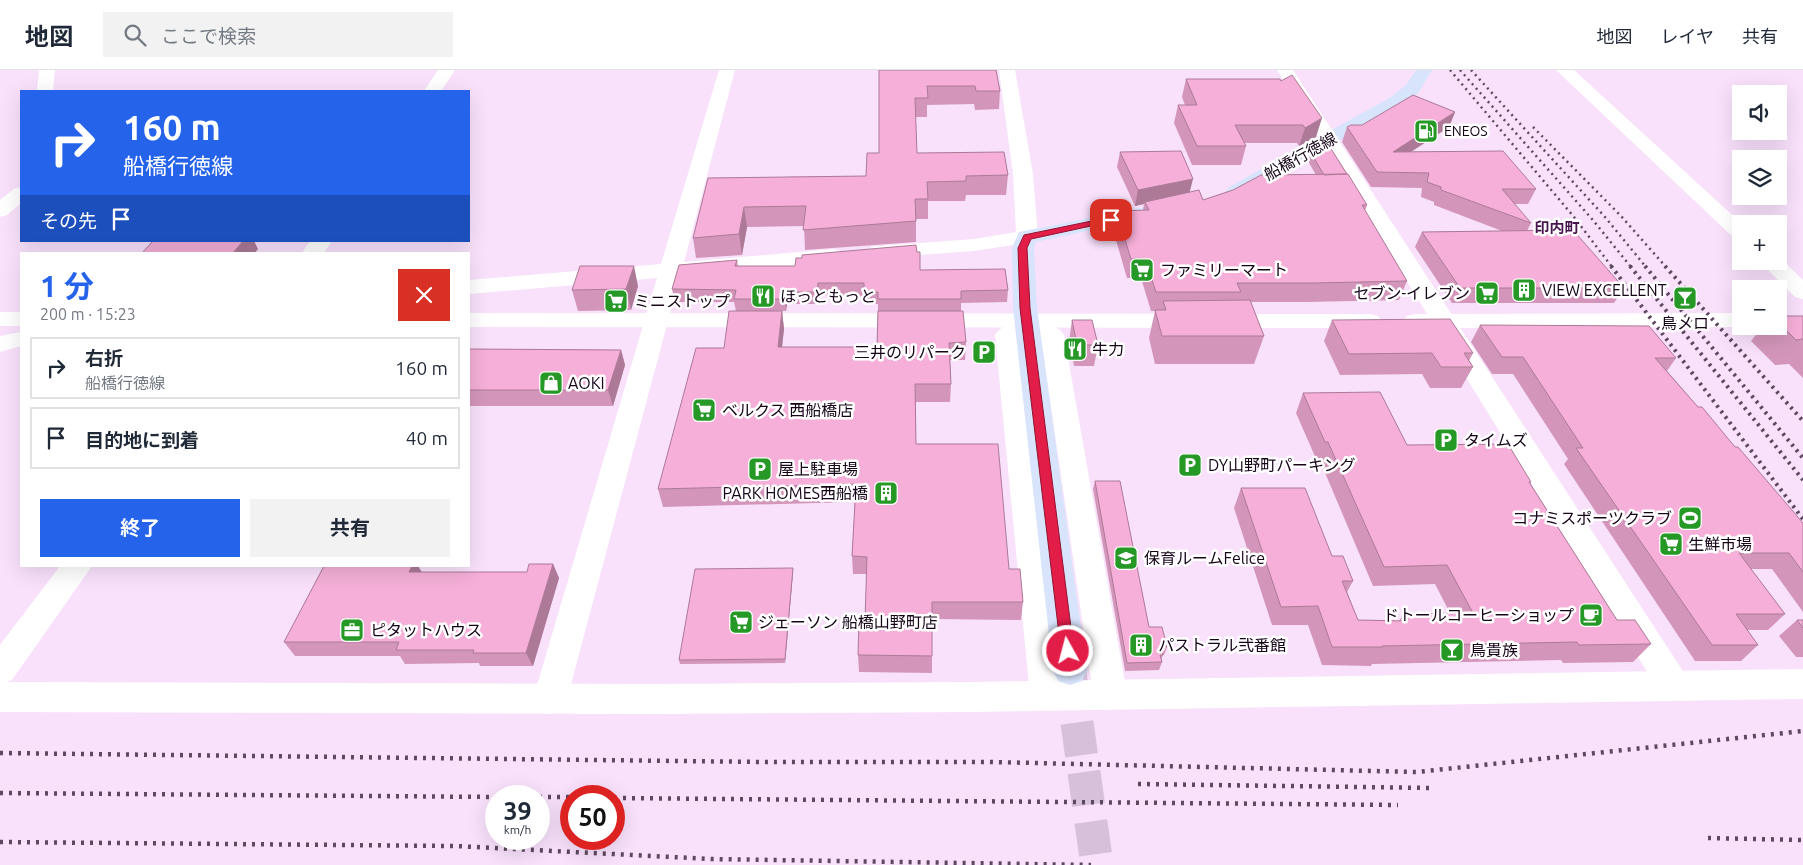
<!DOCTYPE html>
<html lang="ja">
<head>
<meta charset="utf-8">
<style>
	:root { --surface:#fff; --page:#f2f2f3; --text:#1f2937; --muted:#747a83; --line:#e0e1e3; --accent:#2563eb }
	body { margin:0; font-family:Ubuntu,"Noto Sans JP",sans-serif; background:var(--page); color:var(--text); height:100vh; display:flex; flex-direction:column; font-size:19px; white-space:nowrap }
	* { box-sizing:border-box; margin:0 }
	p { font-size:16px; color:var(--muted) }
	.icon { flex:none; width:28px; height:28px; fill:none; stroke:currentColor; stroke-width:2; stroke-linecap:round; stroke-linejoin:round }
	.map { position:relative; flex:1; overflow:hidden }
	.sheet { position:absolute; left:20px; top:182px; width:450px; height:315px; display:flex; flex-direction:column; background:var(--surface); border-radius:0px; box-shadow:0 5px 20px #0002 }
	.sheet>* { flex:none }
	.guide { position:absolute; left:20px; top:20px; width:450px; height:152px; border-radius:0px; box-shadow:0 5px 20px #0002; background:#2563eb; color:#fff; overflow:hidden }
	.controls { position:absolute; left:1732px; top:15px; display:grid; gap:10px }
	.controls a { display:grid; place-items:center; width:55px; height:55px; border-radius:0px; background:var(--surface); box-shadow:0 5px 20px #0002; font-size:25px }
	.speed { position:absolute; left:485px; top:715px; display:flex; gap:10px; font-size:25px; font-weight:700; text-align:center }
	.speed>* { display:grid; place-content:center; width:65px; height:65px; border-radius:50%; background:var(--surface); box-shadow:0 5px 20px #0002; line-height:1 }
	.speed small { font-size:12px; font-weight:400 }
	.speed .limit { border:8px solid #d22; background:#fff; color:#111 }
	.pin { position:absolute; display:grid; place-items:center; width:42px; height:42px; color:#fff; margin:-21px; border-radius:10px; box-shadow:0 2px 8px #0006 }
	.me { position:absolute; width:55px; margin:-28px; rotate:353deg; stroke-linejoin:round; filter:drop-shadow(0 0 4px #0008) }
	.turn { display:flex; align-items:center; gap:18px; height:105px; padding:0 20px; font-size:22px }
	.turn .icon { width:65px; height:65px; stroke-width:2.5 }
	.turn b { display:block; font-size:35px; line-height:42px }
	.then { display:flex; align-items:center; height:48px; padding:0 20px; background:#0003; gap:10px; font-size:19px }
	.round { display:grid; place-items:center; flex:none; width:52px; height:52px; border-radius:0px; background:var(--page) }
	.summary { display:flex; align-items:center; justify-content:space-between; height:85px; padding:0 20px }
	h1 { font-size:30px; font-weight:700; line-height:38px; color:var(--accent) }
	.action { display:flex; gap:10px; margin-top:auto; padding:10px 20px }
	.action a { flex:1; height:58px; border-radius:0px; background:var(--accent); color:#fff; font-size:20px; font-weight:700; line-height:58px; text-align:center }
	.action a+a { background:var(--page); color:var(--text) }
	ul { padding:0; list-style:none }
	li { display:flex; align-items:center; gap:15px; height:62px; margin:0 10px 8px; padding:0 10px; border:2px solid var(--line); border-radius:0px }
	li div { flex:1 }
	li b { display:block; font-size:19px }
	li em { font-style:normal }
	header { display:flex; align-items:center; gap:30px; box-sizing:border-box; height:70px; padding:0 25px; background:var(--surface); border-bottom:1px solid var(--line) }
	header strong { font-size:24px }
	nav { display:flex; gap:28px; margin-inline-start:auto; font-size:18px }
	.search { width:350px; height:45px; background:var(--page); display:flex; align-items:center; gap:12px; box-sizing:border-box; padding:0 18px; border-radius:0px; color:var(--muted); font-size:19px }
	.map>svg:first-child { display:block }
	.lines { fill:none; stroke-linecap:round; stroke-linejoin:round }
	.secondary-tunnel { stroke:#d7c0da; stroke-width:33; stroke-dasharray:33 17; stroke-linecap:butt }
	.minor { fill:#fff; fill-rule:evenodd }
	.tertiary { fill:#fff; fill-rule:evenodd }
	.secondary { fill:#d8e4fc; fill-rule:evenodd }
	.rail-far2 { stroke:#5c485f; stroke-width:2.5; stroke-dasharray:2 4; stroke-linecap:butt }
	.rail-far1 { stroke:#5c485f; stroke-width:4; stroke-dasharray:2.5 4.5; stroke-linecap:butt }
	.rail { stroke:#5c485f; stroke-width:4.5; stroke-dasharray:3 6; stroke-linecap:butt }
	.wall { fill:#d396ba; fill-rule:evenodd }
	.shaded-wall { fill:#ac7a97 }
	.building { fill:#f5afd8; stroke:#ac7a97 }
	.route { fill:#e11d48; stroke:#92132f }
	.labels { text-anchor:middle; stroke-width:5; stroke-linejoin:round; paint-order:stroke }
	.far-poi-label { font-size:14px; fill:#150318; stroke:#fff; text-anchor:start }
	.far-neighbourhood-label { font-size:15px; font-weight:bold; fill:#48164e; stroke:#fff }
	.street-label { font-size:16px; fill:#150318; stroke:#fff }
	.poi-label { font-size:16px; fill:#150318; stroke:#fff; text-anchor:start }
</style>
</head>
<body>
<header>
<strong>地図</strong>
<div class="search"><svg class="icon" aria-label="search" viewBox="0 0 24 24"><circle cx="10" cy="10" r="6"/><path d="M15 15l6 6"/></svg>ここで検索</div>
<nav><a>地図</a><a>レイヤ</a><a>共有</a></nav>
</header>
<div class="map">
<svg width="1803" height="795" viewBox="0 0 1803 795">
	<rect width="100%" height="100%" fill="#f9e1fc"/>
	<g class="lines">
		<path class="secondary-tunnel" d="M 1070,603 L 1097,795"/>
		<path class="minor" d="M 39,0 L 55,0 L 53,21 L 37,21 Z
			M 438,0 L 455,0 L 441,21 L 424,21 Z
			M 719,0 L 735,0 L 684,192 L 833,179 L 841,181 L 844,186 L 841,191 L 833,193 L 680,206 L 567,629 L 562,640 L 550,644 L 538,640 L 533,629 L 657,208 L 469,224 L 469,210 L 661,194 Z
			M 999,0 L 1015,0 L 1033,104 L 1038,167 L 1035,172 L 1027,173 L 974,181 L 879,188 L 871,187 L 868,182 L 871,177 L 879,176 L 974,169 L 1016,162 L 1013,104 Z
			M 1277,0 L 1293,0 L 1686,606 L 1691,616 L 1686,626 L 1674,631 L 1662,626 Z
			M 1556,0 L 1574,0 L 1742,154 L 1741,170 L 1734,168 Z
			M 21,117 L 21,133 L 7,145 L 0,147 L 0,130 L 14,119 Z
			M 310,171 L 332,171 L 323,184 L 301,184 Z
			M 1779,187 L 1803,210 L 1803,229 L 1795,227 L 1759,191 L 1779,191 Z
			M 1027,245 L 1060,260 L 1064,265 L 1127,624 L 1122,634 L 1110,639 L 1098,634 L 1093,624 L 1041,269 L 1028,262 L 1019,268 L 1064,626 L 1059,636 L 1047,641 L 1035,636 L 1030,626 L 995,265 C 1002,255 1015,248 1027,245 Z
			M 21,262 L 21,276 L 0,282 L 0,266 Z
			M 60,496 L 92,496 L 12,610 L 0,614 L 0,575 Z"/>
		<path class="tertiary" d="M 0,242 L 21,242 L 21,256 L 0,256 Z
			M 469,243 L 1370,244 L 1378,246 L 1382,251 L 1378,256 L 1370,258 L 469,257 Z
			M 1741,243 L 1741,256 L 1745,256 L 1741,257 L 1415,258 L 1407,256 L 1403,251 L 1407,246 L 1415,244 Z
			M 1803,599 L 1803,629 L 971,642 L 647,644 L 0,642 L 0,612 L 647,614 L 971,612 Z"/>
		<path class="secondary" d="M 1416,0 L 1432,0 L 1419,22 L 1403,35 L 1243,125 L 1236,127 L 1229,125 L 1226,121 L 1229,117 L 1391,27 L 1406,15 Z
			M 1150,136 L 1157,138 L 1160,142 L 1157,146 L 1036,172 L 1034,178 L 1037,238 L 1087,601 L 1082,611 L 1070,615 L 1058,611 L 1053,601 L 1013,238 L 1012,178 L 1019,162 Z"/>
		<path class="rail-far2" d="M 1450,0 L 1574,147 L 1612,197
			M 1460,0 L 1592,149 L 1631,197
			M 1471,0 L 1605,147 L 1646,197
			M 1533,57 L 1621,146 L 1666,197"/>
		<path class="rail-far1" d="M 1611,196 L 1803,449
			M 1630,196 L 1803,410
			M 1645,196 L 1803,388
			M 1665,196 L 1803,351"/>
		<path class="rail" d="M 0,683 L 764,692 L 992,692 L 1417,702 L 1803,661
			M 1138,714 L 1432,718
			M 0,723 L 496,727
			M 539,727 L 571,727
			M 614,728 L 1398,735
			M 1708,768 L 1803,770
			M 0,772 L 455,776 L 711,789 L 1091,795"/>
	</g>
	<path class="wall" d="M 879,0 L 996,0 L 1000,21 L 999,39 L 975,40 L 974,34 L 927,35 L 927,47 L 915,47 L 917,83 L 1008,105 L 1006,125 L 966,125 L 965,131 L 928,131 L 928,149 L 916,149 L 916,172 L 805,180 L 804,156 L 747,157 L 742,185 L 696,188 L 693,168 L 708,108 L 866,106 L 879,83 Z
		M 1186,9 L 1280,9 L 1316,67 L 1299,76 L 1297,73 L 1244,73 L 1246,76 L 1241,95 L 1192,95 L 1174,53 L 1178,35 L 1185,35 L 1182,27 Z
		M 1455,42 L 1449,57 L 1410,82 L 1536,119 L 1528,134 L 1514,134 L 1531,153 L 1527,161 L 1624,218 L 1614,233 L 1452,233 L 1415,177 L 1422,162 L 1502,161 L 1434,135 L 1434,132 L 1421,127 L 1422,118 L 1371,117 L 1342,72 L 1347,57 Z
		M 1120,82 L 1203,130 L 1316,105 L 1308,91 L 1311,83 L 1347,104 L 1367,135 L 1365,141 L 1407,211 L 1399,230 L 1307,232 L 1250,232 L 1264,266 L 1254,294 L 1155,294 L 1149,268 L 1155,241 L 1151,241 L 1141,208 L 1127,208 L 1113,160 L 1116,141 L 1143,140 L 1144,134 L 1135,136 L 1117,97 Z
		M 917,182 L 920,200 L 1008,220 L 1007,232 L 961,233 L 961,241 L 966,272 L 965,290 L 950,290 L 951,314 L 950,332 L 916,332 L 916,374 L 1009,499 L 1023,532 L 1021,550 L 932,549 L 932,603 L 859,602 L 858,585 L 865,550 L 867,504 L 853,504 L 852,486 L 855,432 L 663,437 L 658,419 L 724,278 L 736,241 L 734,232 L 675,232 L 672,219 L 737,190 L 738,196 L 795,196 L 802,188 ZM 819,225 L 864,226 L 864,234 L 878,234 L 877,277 L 782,277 L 784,259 L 782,241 L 786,241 L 787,234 L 818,234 Z
		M 638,216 L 631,240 L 578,241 L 572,220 Z
		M 1779,246 L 1803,246 L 1803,308 L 1789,294 L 1775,295 L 1751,271 L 1763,256 L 1779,256 Z
		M 1072,250 L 1098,275 L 1094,296 L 1074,296 L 1069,271 Z
		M 1332,250 L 1473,283 L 1469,291 L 1473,297 L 1461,318 L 1430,318 L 1422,304 L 1340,305 L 1324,271 Z
		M 1480,255 L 1676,288 L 1667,301 L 1698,337 L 1735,377 L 1803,453 L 1803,542 L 1772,499 L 1751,499 L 1785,544 L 1768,560 L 1747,560 L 1758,575 L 1741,591 L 1695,591 L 1564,394 L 1568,389 L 1513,304 L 1492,304 L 1471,272 Z
		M 469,279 L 621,280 L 625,295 L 613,336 L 469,336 Z
		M 1303,323 L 1407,375 L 1531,412 L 1530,414 L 1617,550 L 1651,574 L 1633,592 L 1563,593 L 1561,590 L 1372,594 L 1371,596 L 1322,595 L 1308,555 L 1272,555 L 1234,438 L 1241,418 L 1332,486 L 1353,511 L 1347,522 L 1358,550 L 1399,551 L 1403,544 L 1450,543 L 1435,514 L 1373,516 L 1320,391 L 1317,391 L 1296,343 Z
		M 1095,411 L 1149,557 L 1167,577 L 1164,585 L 1163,585 L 1161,590 L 1162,592 L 1159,600 L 1125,601 L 1093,419 Z
		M 553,494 L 559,508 L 533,596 L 480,596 L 479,593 L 405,594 L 400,586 L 295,586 L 284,572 L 324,496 L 418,496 L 421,502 L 527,502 Z
		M 793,502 L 785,593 L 680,594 L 679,590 Z
		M 1797,550 L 1803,550 L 1803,587 L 1796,587 L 1779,566 Z"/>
	<path class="shaded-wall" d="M 1455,42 L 1449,57 L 1388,97 L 1393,82 Z
		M 1322,48 L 1316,67 L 1299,76 L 1305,58 Z
		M 1193,109 L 1189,125 L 1145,132 L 1144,134 L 1135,136 L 1138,120 Z
		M 744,137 L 747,157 L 742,185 L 739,164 Z
		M 243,171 L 254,171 L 258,179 L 254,184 L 232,184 Z
		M 634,196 L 638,216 L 631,240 L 626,219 Z
		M 818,213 L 819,225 L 818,234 L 817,222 Z
		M 786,222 L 787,234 L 786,241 L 785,229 Z
		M 782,241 L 784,259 L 780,295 L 778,277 Z
		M 621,280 L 625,295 L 613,336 L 608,320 Z
		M 553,494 L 559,508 L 533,596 L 526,583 Z
		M 412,496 L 418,496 L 423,504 L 409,502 Z
		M 793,498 L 793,502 L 785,593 L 785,589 Z"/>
	<path class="building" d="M 879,0 L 996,0 L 1000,21 L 976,21 L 975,16 L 927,16 L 928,28 L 915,28 L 917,83 L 1004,82 L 1008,105 L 966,106 L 966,111 L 927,112 L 928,129 L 915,129 L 916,151 L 803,160 L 806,136 L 744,137 L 739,164 L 693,168 L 708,108 L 866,106 L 867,83 L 879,83 Z
		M 1292,5 L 1322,48 L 1305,58 L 1303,55 L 1235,55 L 1246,76 L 1197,76 L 1178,35 L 1197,35 L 1186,9 L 1280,9 L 1281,11 Z
		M 1413,25 L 1455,42 L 1393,82 L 1503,81 L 1536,119 L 1502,119 L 1531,153 L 1441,120 L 1441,117 L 1427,112 L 1429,103 L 1377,102 L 1347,57 L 1351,55 L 1362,55 Z
		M 1328,74 L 1347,104 L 1324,105 L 1311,83 Z
		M 1181,81 L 1193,109 L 1138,120 L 1120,82 Z
		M 1348,104 L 1367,135 L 1362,135 L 1407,211 L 1314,213 L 1237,213 L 1241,222 L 1156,222 L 1145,189 L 1131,189 L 1116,141 L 1149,140 L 1145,132 L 1199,120 L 1203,130 L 1233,120 L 1261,105 Z
		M 1573,160 L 1624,218 L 1460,218 L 1422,162 Z
		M 153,171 L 243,171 L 232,184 L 141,184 Z
		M 916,175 L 917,182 L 920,182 L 920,200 L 1005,199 L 1008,220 L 961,221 L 961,229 L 878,229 L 878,222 L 864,222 L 864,213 L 818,213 L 817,222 L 786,222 L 785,229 L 734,229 L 736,220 L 672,219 L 679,195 L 737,190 L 735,196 L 795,196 L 796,188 L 802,188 L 802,185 Z
		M 580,196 L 634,196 L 626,219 L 572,220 Z
		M 1250,230 L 1264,266 L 1162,266 L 1155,240 L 1166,240 L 1163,231 Z
		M 729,241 L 782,241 L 778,277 L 877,277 L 878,241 L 963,241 L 966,272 L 949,273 L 951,314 L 915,314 L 916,374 L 998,374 L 1009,499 L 1020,499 L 1023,532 L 932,532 L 932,586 L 858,585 L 859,550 L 865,550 L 867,487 L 852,486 L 856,414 L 658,419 L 696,278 L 724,278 Z
		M 1779,246 L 1803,246 L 1803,269 L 1796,270 L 1779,253 Z
		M 1450,249 L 1473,283 L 1464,283 L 1473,297 L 1441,297 L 1432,283 L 1349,284 L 1332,250 Z
		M 1072,250 L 1092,250 L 1098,275 L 1077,275 Z
		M 1480,255 L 1649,256 L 1676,288 L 1655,288 L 1698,337 L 1702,337 L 1735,377 L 1738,377 L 1803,453 L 1803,502 L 1789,483 L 1739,483 L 1785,544 L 1736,544 L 1758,575 L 1712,575 L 1576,378 L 1583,378 L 1523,287 L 1502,287 Z
		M 469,279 L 621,280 L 608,320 L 469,320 Z
		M 1380,322 L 1407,375 L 1508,374 L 1531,412 L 1529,412 L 1617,550 L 1635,550 L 1651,574 L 1579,575 L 1577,572 L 1382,576 L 1383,577 L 1332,577 L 1318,536 L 1281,537 L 1241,418 L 1305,418 L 1332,486 L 1343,486 L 1353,511 L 1342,511 L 1358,550 L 1406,551 L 1403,544 L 1473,543 L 1447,495 L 1384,497 L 1328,372 L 1325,372 L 1303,323 Z
		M 1095,411 L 1120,411 L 1149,557 L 1162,557 L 1167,577 L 1161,577 L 1163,585 L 1160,585 L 1162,592 L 1127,593 Z
		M 529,494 L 553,494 L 526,583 L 473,583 L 474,580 L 396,580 L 399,572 L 284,572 L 324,496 L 412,496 L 409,502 L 527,502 Z
		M 793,498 L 785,589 L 679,590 L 695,499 Z
		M 1797,550 L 1803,550 L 1803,558 Z"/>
	<path class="route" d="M 1111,147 L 1114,148 L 1114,151 L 1031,169 L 1027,178 L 1030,238 L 1074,581 L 1072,585 L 1068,587 L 1063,585 L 1061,581 L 1020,238 L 1018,178 L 1024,165 Z"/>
	<defs>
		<g id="fuel-square" transform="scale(1.25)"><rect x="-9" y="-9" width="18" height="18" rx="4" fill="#259826" stroke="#fff"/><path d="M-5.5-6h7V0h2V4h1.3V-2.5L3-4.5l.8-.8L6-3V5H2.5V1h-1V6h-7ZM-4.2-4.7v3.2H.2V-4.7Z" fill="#fff"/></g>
		<g id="supermarket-square" transform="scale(1.25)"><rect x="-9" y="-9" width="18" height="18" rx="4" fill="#259826" stroke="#fff"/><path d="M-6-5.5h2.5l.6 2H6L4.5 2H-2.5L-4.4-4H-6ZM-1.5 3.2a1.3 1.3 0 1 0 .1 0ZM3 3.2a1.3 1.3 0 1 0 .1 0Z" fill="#fff"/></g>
		<g id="building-square" transform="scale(1.25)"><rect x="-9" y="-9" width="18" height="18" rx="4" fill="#259826" stroke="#fff"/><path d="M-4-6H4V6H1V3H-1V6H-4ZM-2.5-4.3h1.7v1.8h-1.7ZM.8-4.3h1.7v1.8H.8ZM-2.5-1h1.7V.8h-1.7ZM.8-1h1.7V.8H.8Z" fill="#fff"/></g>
		<g id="restaurant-square" transform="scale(1.25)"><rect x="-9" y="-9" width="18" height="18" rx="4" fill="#259826" stroke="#fff"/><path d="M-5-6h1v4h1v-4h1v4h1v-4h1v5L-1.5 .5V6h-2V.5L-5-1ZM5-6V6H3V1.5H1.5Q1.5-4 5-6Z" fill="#fff"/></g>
		<g id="bar-square" transform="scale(1.25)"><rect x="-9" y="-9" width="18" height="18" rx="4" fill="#259826" stroke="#fff"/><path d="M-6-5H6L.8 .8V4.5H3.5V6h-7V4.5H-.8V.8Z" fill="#fff"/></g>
		<g id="parking-square" transform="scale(1.25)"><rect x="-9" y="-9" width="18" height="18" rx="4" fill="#259826" stroke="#fff"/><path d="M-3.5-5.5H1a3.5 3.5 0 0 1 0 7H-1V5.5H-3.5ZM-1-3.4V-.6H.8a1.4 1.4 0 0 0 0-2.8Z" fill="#fff"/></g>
		<g id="shop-square" transform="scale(1.25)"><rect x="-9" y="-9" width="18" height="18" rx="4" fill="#259826" stroke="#fff"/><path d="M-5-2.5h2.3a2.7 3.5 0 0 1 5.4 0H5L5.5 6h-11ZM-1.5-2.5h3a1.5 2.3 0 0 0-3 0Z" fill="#fff"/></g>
		<g id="stadium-square" transform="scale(1.25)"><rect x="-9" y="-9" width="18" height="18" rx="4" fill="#259826" stroke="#fff"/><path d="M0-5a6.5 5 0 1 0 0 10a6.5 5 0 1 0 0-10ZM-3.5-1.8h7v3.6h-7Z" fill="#fff"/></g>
		<g id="school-square" transform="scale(1.25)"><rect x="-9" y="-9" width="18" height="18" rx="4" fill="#259826" stroke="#fff"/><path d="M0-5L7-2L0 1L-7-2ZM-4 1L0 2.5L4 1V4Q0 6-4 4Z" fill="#fff"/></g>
		<g id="cafe-square" transform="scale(1.25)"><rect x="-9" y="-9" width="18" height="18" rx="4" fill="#259826" stroke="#fff"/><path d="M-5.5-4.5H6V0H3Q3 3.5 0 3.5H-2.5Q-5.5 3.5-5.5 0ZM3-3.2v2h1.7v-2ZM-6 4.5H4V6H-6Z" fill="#fff"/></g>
		<g id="office-square" transform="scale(1.25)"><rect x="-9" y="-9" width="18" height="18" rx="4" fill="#259826" stroke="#fff"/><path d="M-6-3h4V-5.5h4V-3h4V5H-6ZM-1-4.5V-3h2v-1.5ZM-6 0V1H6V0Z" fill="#fff"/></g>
	</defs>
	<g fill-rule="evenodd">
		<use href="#fuel-square" x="1426" y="61"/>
		<use href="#supermarket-square" x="1142" y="200"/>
		<use href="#building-square" x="1524" y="220"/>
		<use href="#supermarket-square" x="1487" y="223"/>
		<use href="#restaurant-square" x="763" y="226"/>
		<use href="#bar-square" x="1685" y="228"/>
		<use href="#supermarket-square" x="616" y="231"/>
		<use href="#restaurant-square" x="1075" y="279"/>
		<use href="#parking-square" x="984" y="282"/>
		<use href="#shop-square" x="551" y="313"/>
		<use href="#supermarket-square" x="704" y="340"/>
		<use href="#parking-square" x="1446" y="370"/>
		<use href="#parking-square" x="1190" y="395"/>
		<use href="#parking-square" x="760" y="399"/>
		<use href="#building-square" x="886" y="423"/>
		<use href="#stadium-square" x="1690" y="448"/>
		<use href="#supermarket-square" x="1671" y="474"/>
		<use href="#school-square" x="1126" y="488"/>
		<use href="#cafe-square" x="1591" y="545"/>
		<use href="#supermarket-square" x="741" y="552"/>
		<use href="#office-square" x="352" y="560"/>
		<use href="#building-square" x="1141" y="575"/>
		<use href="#bar-square" x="1452" y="580"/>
	</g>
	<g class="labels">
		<g class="far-poi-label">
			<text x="1444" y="66">ENEOS</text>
		</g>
		<g class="far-neighbourhood-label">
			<text x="1557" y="163">印内町</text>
		</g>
		<g class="street-label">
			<text transform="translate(1300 86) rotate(-29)" y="6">船橋行徳線</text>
		</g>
		<g class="poi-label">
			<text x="1160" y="206">ファミリーマート</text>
			<text x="1542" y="226">VIEW EXCELLENT</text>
			<text x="1470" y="229" text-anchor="end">セブン-イレブン</text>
			<text x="780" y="232">ほっともっと</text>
			<text x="634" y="237">ミニストップ</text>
			<text x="1685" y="259" text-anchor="middle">鳥メロ</text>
			<text x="1092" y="285">牛力</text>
			<text x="966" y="288" text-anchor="end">三井のリパーク</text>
			<text x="568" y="319">AOKI</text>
			<text x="722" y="346">ベルクス 西船橋店</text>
			<text x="1464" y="376">タイムズ</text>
			<text x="1208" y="401">DY山野町パーキング</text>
			<text x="778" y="405">屋上駐車場</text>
			<text x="868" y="429" text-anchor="end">PARK HOMES西船橋</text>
			<text x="1672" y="454" text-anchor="end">コナミスポーツクラブ</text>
			<text x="1688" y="480">生鮮市場</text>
			<text x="1144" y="494">保育ルームFelice</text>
			<text x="1574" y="551" text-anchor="end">ドトールコーヒーショップ</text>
			<text x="758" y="558">ジェーソン 船橋山野町店</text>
			<text x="370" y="566">ピタットハウス</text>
			<text x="1158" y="581">パストラル弐番館</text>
			<text x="1470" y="586">鳥貴族</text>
		</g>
	</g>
</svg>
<div class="controls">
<a><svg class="icon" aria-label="sound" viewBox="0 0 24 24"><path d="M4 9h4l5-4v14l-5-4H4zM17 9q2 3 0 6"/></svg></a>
<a><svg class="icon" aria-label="layers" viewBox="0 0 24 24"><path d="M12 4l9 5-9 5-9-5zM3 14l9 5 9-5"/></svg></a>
<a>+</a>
<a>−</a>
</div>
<div class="speed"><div>39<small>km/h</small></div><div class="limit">50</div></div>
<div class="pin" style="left:1111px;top:150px;background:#d93025"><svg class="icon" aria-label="arrive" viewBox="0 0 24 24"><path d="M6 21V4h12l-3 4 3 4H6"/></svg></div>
<svg class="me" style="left:1068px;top:581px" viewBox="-20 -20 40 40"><circle r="17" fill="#e11d48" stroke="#fff" stroke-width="3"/><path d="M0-11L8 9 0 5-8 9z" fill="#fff"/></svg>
<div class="guide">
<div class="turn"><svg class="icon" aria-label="right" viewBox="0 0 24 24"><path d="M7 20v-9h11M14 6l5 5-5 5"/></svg><div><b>160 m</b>船橋行徳線</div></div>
<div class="then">その先<svg class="icon" aria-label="arrive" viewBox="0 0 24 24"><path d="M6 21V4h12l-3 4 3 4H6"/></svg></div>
</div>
<section class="sheet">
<div class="summary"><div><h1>1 分</h1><p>200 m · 15:23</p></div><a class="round" style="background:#d93025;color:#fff"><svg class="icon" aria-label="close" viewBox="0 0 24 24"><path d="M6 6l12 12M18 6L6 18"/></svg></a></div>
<ul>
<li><svg class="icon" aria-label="right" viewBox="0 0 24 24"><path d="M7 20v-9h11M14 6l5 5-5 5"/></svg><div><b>右折</b><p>船橋行徳線</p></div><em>160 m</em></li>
<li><svg class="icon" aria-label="arrive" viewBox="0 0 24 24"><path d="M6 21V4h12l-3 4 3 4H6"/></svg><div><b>目的地に到着</b></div><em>40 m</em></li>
</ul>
<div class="action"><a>終了</a><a>共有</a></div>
</section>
</div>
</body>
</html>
